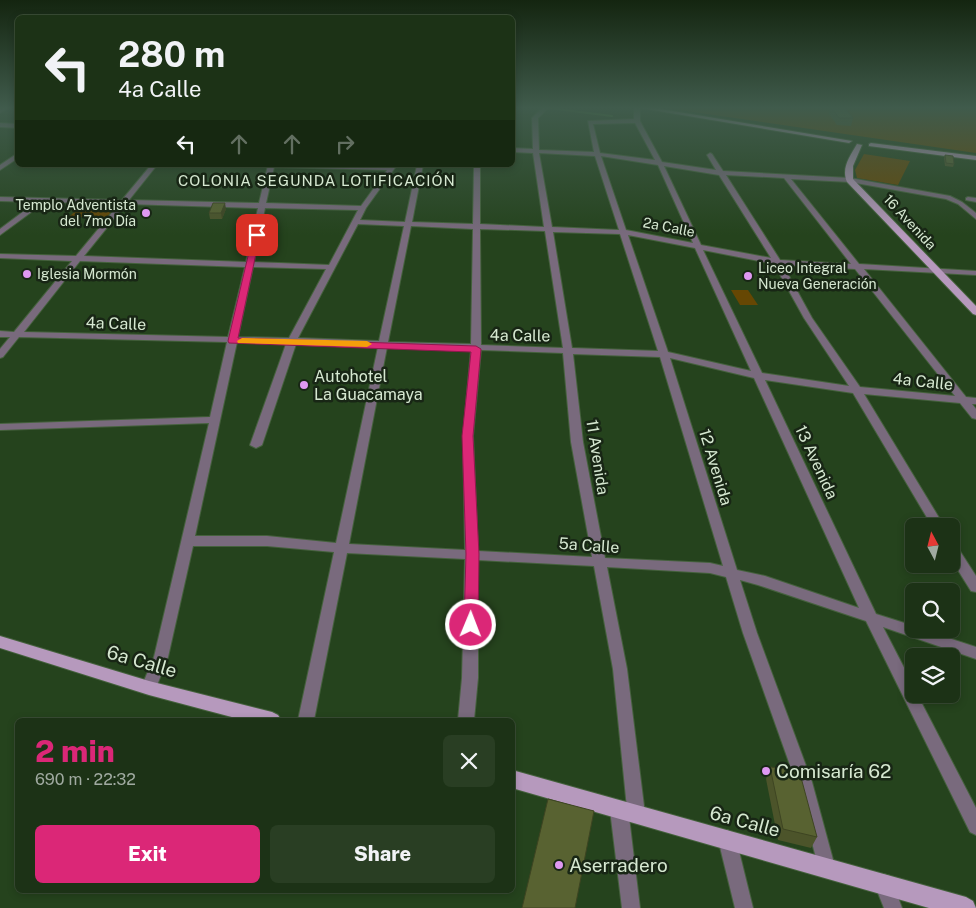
<!DOCTYPE html>
<html lang="en">
<head>
<meta charset="utf-8">
<style>
	:root { --surface:#1c3216; --page:#293e23; --text:#f1f3f6; --muted:#a0aaa1; --line:#3a4d35; --accent:#db2777 }
	body { margin:0; font-family:"Public Sans",sans-serif; background:var(--page); color:var(--text); height:100vh; display:flex; flex-direction:column; font-size:19px; white-space:nowrap }
	* { box-sizing:border-box; margin:0 }
	p { font-size:16px; color:var(--muted) }
	.icon { flex:none; width:28px; height:28px; fill:none; stroke:currentColor; stroke-width:2; stroke-linecap:round; stroke-linejoin:round }
	.map { position:relative; flex:1; overflow:hidden }
	.sheet { position:absolute; left:15px; top:718px; width:500px; height:175px; display:flex; flex-direction:column; background:var(--surface); border-radius:8px; box-shadow:0 2px 8px #0003,0 0 0 1px var(--line) }
	.sheet>* { flex:none }
	.top-card { position:absolute; left:15px; top:15px; width:500px; height:152px; border-radius:8px; box-shadow:0 2px 8px #0003,0 0 0 1px var(--line); background:#1c3216; color:var(--text); overflow:hidden }
	.needle { width:32px; rotate:353deg }
	.controls { position:absolute; left:905px; top:518px; display:grid; gap:10px }
	.controls a { display:grid; place-items:center; width:55px; height:55px; border-radius:8px; background:var(--surface); box-shadow:0 2px 8px #0003,0 0 0 1px var(--line); font-size:25px }
	.pin { position:absolute; display:grid; place-items:center; width:42px; height:42px; color:#fff; margin:-21px; border-radius:10px; box-shadow:0 2px 8px #0006 }
	.me { position:absolute; width:55px; margin:-28px; rotate:1deg; stroke-linejoin:round; filter:drop-shadow(0 0 4px #0008) }
	.turn { display:flex; align-items:center; gap:18px; height:105px; padding:0 20px; font-size:22px }
	.turn .icon { width:65px; height:65px; stroke-width:2.5 }
	.turn b { display:block; font-size:35px; line-height:42px }
	.lanes { display:flex; align-items:center; height:48px; padding:0 20px; background:#0003; justify-content:center; gap:25px; direction:ltr }
	.lanes .off { opacity:.35 }
	.round { display:grid; place-items:center; flex:none; width:52px; height:52px; border-radius:8px; background:var(--page) }
	.headline { display:flex; align-items:center; justify-content:space-between; height:85px; padding:0 20px }
	h1 { font-size:30px; font-weight:800; line-height:38px; color:var(--accent) }
	.button { display:flex; gap:10px; margin-top:auto; padding:10px 20px }
	.button a { flex:1; height:58px; border-radius:8px; background:var(--accent); color:#fff; font-size:20px; font-weight:800; line-height:58px; text-align:center }
	.button a+a { background:var(--page); color:var(--text) }
	.map>svg:first-child { display:block }
	.green { fill:#664703 }
	.lines { fill:none; stroke-linecap:round; stroke-linejoin:round }
	.stream { stroke:#498d33; stroke-width:2 }
	.minor-casing { stroke:#45613d; stroke-width:2 }
	.major-casing { stroke:#45613d; stroke-width:2 }
	.minor { fill:#796a7d; fill-rule:evenodd }
	.major { fill:#b699bd; fill-rule:evenodd }
	.wall { fill:#4c542a }
	.shaded-wall { fill:#3e4522 }
	.building { fill:#586231; stroke:#3e4522 }
	.route { fill:#db2777; stroke:#8e194d }
	.slow { fill:#f59e0b }
	.poi-dot { fill:#df98f2; stroke:#182615; stroke-width:2 }
	.labels { text-anchor:middle; stroke-width:5; stroke-linejoin:round; paint-order:stroke }
	.far-poi-label { font-size:14px; fill:#d6e8d1; stroke:#182615; text-anchor:start }
	.far-street-label { font-size:14px; fill:#d6e8d1; stroke:#182615 }
	.far-neighbourhood-label { font-size:15px; letter-spacing:1px; fill:#d6e8d1; stroke:#182615 }
	.street-label { font-size:16px; fill:#d6e8d1; stroke:#182615 }
	.poi-label { font-size:16px; fill:#d6e8d1; stroke:#182615; text-anchor:start }
	.near-street-label { font-size:19px; fill:#d6e8d1; stroke:#182615 }
	.near-poi-label { font-size:19px; fill:#d6e8d1; stroke:#182615; text-anchor:start }
</style>
</head>
<body>
<div class="map">
<svg width="976" height="908" viewBox="0 0 976 908">
	<rect width="100%" height="100%" fill="#25431d"/>
	<path class="green" d="M 666,108 L 976,108 L 976,153 Z
		M 864,154 L 910,161 L 898,185 L 857,178 L 855,170 Z
		M 85,202 L 119,203 L 119,205 L 108,217 L 69,217 Z
		M 731,290 L 748,290 L 758,305 L 740,305 Z"/>
	<g class="lines">
		<path class="stream" d="M 549,108 L 612,116"/>
		<g class="minor-casing">
			<path id="minor" d="M 8,108 L 0,113 L 0,109 Z
				M 542,108 L 548,108 L 538,118 L 539,150 L 594,152 L 588,121 L 634,119 L 634,108 L 640,108 L 640,121 L 662,162 L 716,170 L 707,155 L 710,153 L 712,154 L 723,171 L 850,178 L 950,196 L 962,202 L 976,213 L 976,219 L 958,204 L 946,199 L 850,182 L 791,179 L 859,264 L 976,271 L 976,275 L 864,269 L 966,397 L 976,398 L 976,404 L 972,404 L 976,409 L 976,419 L 972,418 L 960,403 L 864,394 L 944,526 L 932,526 L 853,393 L 765,380 L 876,614 L 914,626 L 914,629 L 921,629 L 976,647 L 976,659 L 883,627 L 914,687 L 914,694 L 917,694 L 976,808 L 976,835 L 970,832 L 866,621 L 758,585 L 740,580 L 757,633 L 812,782 L 835,867 L 832,873 L 826,876 L 820,873 L 796,782 L 743,633 L 726,577 L 710,573 L 607,567 L 627,669 L 645,814 L 642,820 L 636,822 L 630,820 L 629,817 L 640,908 L 622,908 L 610,810 L 613,804 L 619,802 L 625,804 L 627,808 L 613,669 L 594,566 L 478,560 L 478,678 L 474,720 L 458,720 L 462,678 L 465,559 L 347,553 L 314,720 L 298,720 L 334,552 L 267,546 L 193,546 L 168,657 L 154,693 L 149,694 L 144,693 L 141,688 L 154,657 L 209,423 L 0,430 L 0,424 L 210,417 L 227,342 L 19,337 L 3,357 L 0,358 L 0,349 L 10,337 L 0,337 L 0,331 L 14,332 L 72,261 L 0,258 L 0,254 L 76,256 L 119,204 L 45,202 L 0,235 L 0,229 L 36,202 L 0,201 L 0,197 L 122,200 L 151,165 L 157,165 L 129,200 L 259,203 L 268,165 L 397,165 L 366,208 L 360,220 L 405,222 L 417,165 L 423,165 L 412,222 L 473,224 L 474,165 L 480,165 L 480,224 L 544,227 L 533,153 L 512,152 L 512,148 L 533,149 L 532,118 ZM 635,123 L 655,160 L 600,153 L 593,124 ZM 539,153 L 595,156 L 619,230 L 552,227 ZM 601,156 L 658,165 L 693,243 L 626,230 ZM 664,166 L 719,175 L 771,258 L 701,245 ZM 274,167 L 387,170 L 361,206 L 266,203 ZM 726,175 L 784,178 L 851,264 L 780,260 ZM 126,204 L 258,208 L 246,262 L 84,256 ZM 265,208 L 358,210 L 329,265 L 254,262 ZM 358,224 L 404,226 L 379,341 L 298,338 ZM 411,226 L 473,229 L 471,344 L 388,342 ZM 480,229 L 545,231 L 563,348 L 481,345 ZM 553,232 L 620,234 L 658,351 L 572,348 ZM 628,235 L 695,248 L 751,371 L 668,352 ZM 703,250 L 774,264 L 804,318 L 849,386 L 762,373 ZM 80,261 L 245,267 L 228,337 L 24,332 ZM 783,265 L 855,269 L 955,396 L 860,387 L 812,318 ZM 253,267 L 326,269 L 289,338 L 238,337 ZM 237,342 L 286,344 L 250,445 L 256,448 L 262,445 L 296,344 L 378,347 L 336,543 L 267,536 L 195,536 ZM 387,347 L 471,350 L 463,436 L 465,550 L 349,544 ZM 481,350 L 563,353 L 571,442 L 592,557 L 478,551 L 473,436 ZM 573,354 L 660,357 L 723,566 L 710,563 L 605,558 L 583,442 ZM 670,358 L 754,378 L 859,608 L 765,576 L 737,570 Z
				M 0,123 L 18,124 L 18,128 L 0,127 Z
				M 18,153 L 18,158 L 0,170 L 0,165 Z
				M 968,197 L 976,198 L 976,202 L 966,200 L 966,198 Z
				M 951,543 L 956,545 L 976,576 L 976,592 L 971,591 L 951,559 Z
				M 727,830 L 733,833 L 736,839 L 753,908 L 735,908 L 718,839 L 721,833 Z
				M 883,874 L 890,876 L 902,908 L 884,908 L 874,883 L 876,876 Z"/>
		</g>
		<g class="major-casing">
			<path id="major" d="M 640,108 L 655,108 L 852,141 L 849,143 Z
				M 871,143 L 976,156 L 976,160 L 869,146 L 869,144 Z
				M 857,144 L 862,145 L 853,166 L 853,179 L 976,306 L 976,315 L 973,314 L 847,182 C 841,168 850,156 857,144 Z
				M 0,636 L 149,681 L 272,712 L 278,715 L 281,720 L 243,720 L 149,695 L 0,648 Z
				M 512,770 L 966,897 L 973,901 L 976,908 L 929,908 L 512,788 Z"/>
		</g>
		<use href="#minor" class="minor"/>
		<use href="#major" class="major"/>
	</g>
	<path class="wall" d="M 830,108 L 845,108 L 853,118 L 851,126 L 837,125 L 829,114 Z
		M 945,155 L 954,164 L 953,167 L 945,166 L 944,158 Z
		M 226,209 L 222,219 L 210,219 L 209,213 Z
		M 770,767 L 817,837 L 811,848 L 778,840 L 766,779 Z"/>
	<path class="shaded-wall" d="M 225,203 L 226,209 L 222,219 L 221,213 Z"/>
	<path class="building" d="M 832,108 L 845,108 L 853,118 L 839,118 Z
		M 945,155 L 953,156 L 954,164 L 946,163 Z
		M 213,203 L 225,203 L 221,213 L 209,213 Z
		M 770,767 L 799,770 L 817,837 L 783,829 Z
		M 548,799 L 594,811 L 575,908 L 522,908 Z"/>
	<linearGradient id="sky" x2="0" y2="1"><stop stop-color="#142510"/><stop offset="0.46" stop-color="#405b4c"/><stop offset="1" stop-color="#405b4c" stop-opacity="0"/></linearGradient>
	<rect width="976" height="235" fill="url(#sky)"/>
	<path class="route" d="M 257,233 L 260,235 L 238,338 L 476,346 L 481,349 L 473,436 L 479,554 L 478,625 L 476,629 L 466,629 L 464,625 L 466,554 L 462,436 L 471,352 L 229,343 L 228,341 L 253,235 Z"/>
	<path class="slow" d="M 242,338 L 367,341 L 372,344 L 367,347 L 238,343 L 237,341 Z"/>
	<g class="poi-dot">
		<circle cx="146" cy="213" r="5"/>
		<circle cx="27" cy="274" r="5"/>
		<circle cx="748" cy="276" r="5"/>
		<circle cx="304" cy="385" r="5"/>
		<circle cx="766" cy="771" r="5"/>
		<circle cx="559" cy="865" r="5"/>
	</g>
	<g class="labels">
		<g class="far-poi-label">
			<text x="136" y="210" text-anchor="end">Templo Adventista<tspan x="136" dy="16">del 7mo Día</tspan></text>
			<text x="758" y="273">Liceo Integral<tspan x="758" dy="16">Nueva Generación</tspan></text>
			<text x="37" y="279">Iglesia Mormón</text>
		</g>
		<g class="far-street-label">
			<text transform="translate(910 222) rotate(47)" y="5">16 Avenida</text>
			<text transform="translate(669 227) rotate(11)" y="5">2a Calle</text>
		</g>
		<g class="far-neighbourhood-label">
			<text x="317" y="186">COLONIA SEGUNDA LOTIFICACIÓN</text>
		</g>
		<g class="street-label">
			<text transform="translate(116 323) rotate(2)" y="6">4a Calle</text>
			<text transform="translate(520 335) rotate(1)" y="6">4a Calle</text>
			<text transform="translate(923 381) rotate(6)" y="6">4a Calle</text>
			<text transform="translate(598 457) rotate(81)" y="6">11 Avenida</text>
			<text transform="translate(817 462) rotate(65)" y="6">13 Avenida</text>
			<text transform="translate(716 467) rotate(73)" y="6">12 Avenida</text>
			<text transform="translate(589 545) rotate(4)" y="6">5a Calle</text>
		</g>
		<g class="poi-label">
			<text x="314" y="382">Autohotel<tspan x="314" dy="18">La Guacamaya</tspan></text>
		</g>
		<g class="near-street-label">
			<text transform="translate(142 661) rotate(16)" y="7">6a Calle</text>
			<text transform="translate(745 821) rotate(15)" y="7">6a Calle</text>
		</g>
		<g class="near-poi-label">
			<text x="776" y="778">Comisaría 62</text>
			<text x="569" y="872">Aserradero</text>
		</g>
	</g>
</svg>
<div class="controls">
<a><svg class="needle" viewBox="-14 -14 28 28"><path d="M0-13l5 13h-10z" fill="#e53935"/><path d="M0 13l5-13h-10z" fill="#a0aaa1"/></svg></a>
<a><svg class="icon" aria-label="search" viewBox="0 0 24 24"><circle cx="10" cy="10" r="6"/><path d="M15 15l6 6"/></svg></a>
<a><svg class="icon" aria-label="layers" viewBox="0 0 24 24"><path d="M12 4l9 5-9 5-9-5zM3 14l9 5 9-5"/></svg></a>
</div>
<div class="pin" style="left:257px;top:235px;background:#d93025"><svg class="icon" aria-label="arrive" viewBox="0 0 24 24"><path d="M6 21V4h12l-3 4 3 4H6"/></svg></div>
<svg class="me" style="left:471px;top:625px" viewBox="-20 -20 40 40"><circle r="17" fill="#db2777" stroke="#fff" stroke-width="3"/><path d="M0-11L8 9 0 5-8 9z" fill="#fff"/></svg>
<div class="top-card">
<div class="turn"><svg class="icon" aria-label="left" viewBox="0 0 24 24"><path d="M17 20v-9H6M10 6l-5 5 5 5"/></svg><div><b>280 m</b>4a Calle</div></div>
<div class="lanes"><svg class="icon" aria-label="left" viewBox="0 0 24 24"><path d="M17 20v-9H6M10 6l-5 5 5 5"/></svg><svg class="icon off" aria-label="ahead" viewBox="0 0 24 24"><path d="M12 20V5M6 11l6-6 6 6"/></svg><svg class="icon off" aria-label="ahead" viewBox="0 0 24 24"><path d="M12 20V5M6 11l6-6 6 6"/></svg><svg class="icon off" aria-label="right" viewBox="0 0 24 24"><path d="M7 20v-9h11M14 6l5 5-5 5"/></svg></div>
</div>
<section class="sheet">
<div class="headline"><div><h1>2 min</h1><p>690 m · 22:32</p></div><a class="round"><svg class="icon" aria-label="close" viewBox="0 0 24 24"><path d="M6 6l12 12M18 6L6 18"/></svg></a></div>
<div class="button"><a>Exit</a><a>Share</a></div>
</section>
</div>
</body>
</html>
